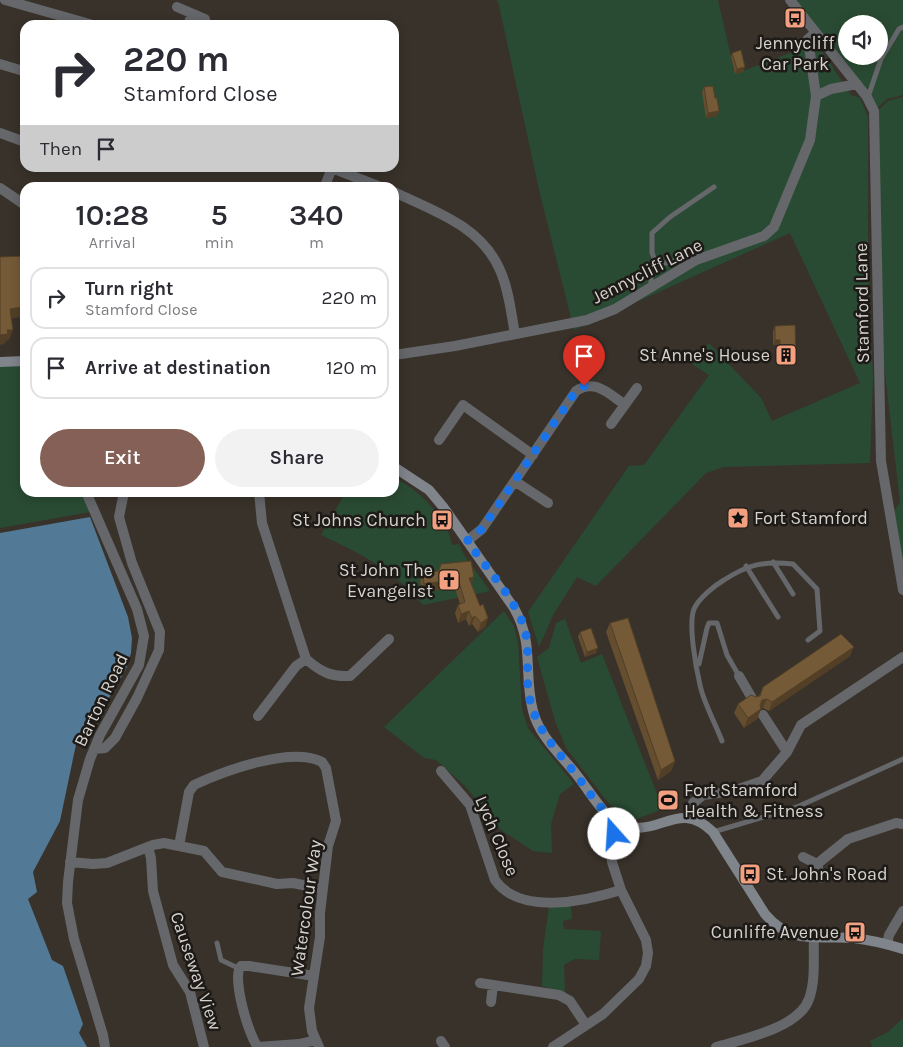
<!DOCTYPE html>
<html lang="en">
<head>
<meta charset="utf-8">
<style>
	:root { --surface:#fff; --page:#f2f2f3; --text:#2b2b33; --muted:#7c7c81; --line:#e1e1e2; --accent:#856056 }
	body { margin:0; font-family:Karla,sans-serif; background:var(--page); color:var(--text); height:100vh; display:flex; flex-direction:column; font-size:19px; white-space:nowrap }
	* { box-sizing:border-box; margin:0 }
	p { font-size:16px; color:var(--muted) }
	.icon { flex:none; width:28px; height:28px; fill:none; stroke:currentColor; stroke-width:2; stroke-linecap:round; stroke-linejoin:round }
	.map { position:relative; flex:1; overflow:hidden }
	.panel { position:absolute; left:20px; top:182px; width:379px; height:315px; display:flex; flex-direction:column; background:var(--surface); border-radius:15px; box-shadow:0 2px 12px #0003 }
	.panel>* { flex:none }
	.hud { position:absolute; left:20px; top:20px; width:379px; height:152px; border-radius:15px; box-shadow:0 2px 12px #0003; background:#fff; color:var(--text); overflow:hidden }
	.buttons { position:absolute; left:838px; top:15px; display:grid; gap:10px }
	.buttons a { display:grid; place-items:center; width:50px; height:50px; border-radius:50%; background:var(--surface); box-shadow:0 2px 12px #0003; font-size:25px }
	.pin { position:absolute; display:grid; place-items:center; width:42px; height:42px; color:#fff; margin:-51px -21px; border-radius:50% 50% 50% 0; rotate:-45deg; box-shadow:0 0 5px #0007 }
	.pin .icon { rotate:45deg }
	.me { position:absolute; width:55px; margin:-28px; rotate:341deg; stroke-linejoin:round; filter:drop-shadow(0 0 4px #0008) }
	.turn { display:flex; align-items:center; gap:18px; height:105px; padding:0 20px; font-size:22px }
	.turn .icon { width:65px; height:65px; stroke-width:2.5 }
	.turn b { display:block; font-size:35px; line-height:42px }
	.then { display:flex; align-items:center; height:48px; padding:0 20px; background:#0003; gap:10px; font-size:19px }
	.eta { display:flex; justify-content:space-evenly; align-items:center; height:85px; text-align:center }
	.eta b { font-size:30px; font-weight:600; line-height:35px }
	.action { display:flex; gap:10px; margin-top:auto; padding:10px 20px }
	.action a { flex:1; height:58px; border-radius:30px; background:var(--accent); color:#fff; font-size:20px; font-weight:600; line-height:58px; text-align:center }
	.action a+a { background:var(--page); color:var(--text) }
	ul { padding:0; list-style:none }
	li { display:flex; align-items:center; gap:15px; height:62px; margin:0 10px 8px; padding:0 10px; border:2px solid var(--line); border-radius:15px }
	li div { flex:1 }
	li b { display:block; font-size:19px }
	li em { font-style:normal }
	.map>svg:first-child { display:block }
	.green { fill:#2a4b33; fill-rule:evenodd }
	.water { fill:#527995 }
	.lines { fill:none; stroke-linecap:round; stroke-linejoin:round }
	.lane { stroke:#65676b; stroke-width:5 }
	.street { stroke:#65676b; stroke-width:10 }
	.secondary { stroke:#80848b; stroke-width:10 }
	.wall { fill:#654d2f }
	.shaded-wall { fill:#523f26 }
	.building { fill:#755a37; stroke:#523f26 }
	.route { stroke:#1a73e8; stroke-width:9; stroke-dasharray:0 16.2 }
	.labels { text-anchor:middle; stroke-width:5; stroke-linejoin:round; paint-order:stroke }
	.poi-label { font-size:18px; fill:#d6d2cd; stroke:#1d1a17; text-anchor:end }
	.street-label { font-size:18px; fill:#d6d2cd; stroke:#1d1a17 }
</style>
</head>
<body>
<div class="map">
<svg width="903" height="1047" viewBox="0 0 903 1047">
	<rect width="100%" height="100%" fill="#38322a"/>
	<path class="green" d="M 495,0 L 718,0 L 735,74 L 806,47 L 820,48 L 851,95 L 860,98 L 868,117 L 868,265 L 873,378 L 870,463 L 724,467 L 706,473 L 596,586 L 577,577 L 553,615 L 539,647 L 528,612 L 629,466 L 644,465 L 709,375 L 692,364 L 709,343 L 761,398 L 772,421 L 860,383 L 790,233 L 574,330 L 540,194 L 498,1 Z
		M 795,0 L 903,0 L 903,95 L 887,99 L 874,111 ZM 846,24 L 879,24 L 879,56 L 846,56 Z
		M 903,97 L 903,575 L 894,511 L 900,502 L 884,365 L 875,113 L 888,101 Z
		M 25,361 L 25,492 L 86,493 L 96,511 L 0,528 L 0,362 Z
		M 394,477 C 419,491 447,516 452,545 L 459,544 L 464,555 L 490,591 L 423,605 C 394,570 361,554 321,535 L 345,493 L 394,492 Z
		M 504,611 L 514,626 L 518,643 L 522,709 L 528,728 L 574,784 L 560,794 L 551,824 L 552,853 L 533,851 L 501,830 L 466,787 L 436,760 L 424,758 L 384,727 Z
		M 565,619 L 581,663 L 602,654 L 663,809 L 634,820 L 610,805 L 566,748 L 555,721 L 537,657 L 549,648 L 556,623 Z
		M 549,906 L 571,906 L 572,919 L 563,921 L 564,929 L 601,931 L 599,960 L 575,959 L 564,965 L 565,993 L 542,986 L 543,949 Z
		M 903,1018 L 903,1047 L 872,1047 L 870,1041 L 888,1032 Z"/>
	<path class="water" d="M 90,517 L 128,617 L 132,638 L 131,653 L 126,669 L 109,698 L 78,735 L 60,821 L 33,872 L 37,892 L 28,899 L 52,960 L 63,966 L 83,1024 L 79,1033 L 87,1047 L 0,1047 L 0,533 Z"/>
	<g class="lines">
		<path class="lane" d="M 790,42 L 808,39
			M 868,97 L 881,59 L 899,29 L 903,27
			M 657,265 L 652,253 L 652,233 L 670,217 L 714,187
			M 651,287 L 651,274 L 657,265 L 674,261 L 691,261
			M 773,562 L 793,594
			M 746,566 L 778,617
			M 699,664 L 707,628 L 709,623 L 717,623 L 727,655 L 739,676
			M 722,741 C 716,725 703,701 700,685 C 696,668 688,624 694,609 C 699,598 714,586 724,580 C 749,564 763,561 793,564 L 817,589 L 820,631 L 808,640
			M 713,832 L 797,807 L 903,759
			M 217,943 L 221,960 L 238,968"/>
		<path class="street" d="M 5,0 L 93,25
			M 790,0 L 867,97 L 874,111 L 881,461 L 903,590
			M 177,7 L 205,19
			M 188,25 L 192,14
			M 0,64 L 20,70
			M 816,96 L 831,89 L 857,84
			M 0,133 L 25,142
			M 332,168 L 383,188
			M 0,188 L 25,205
			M 324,188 L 332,168
			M 394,192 C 434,211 481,226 500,270 C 509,290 511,313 515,334
			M 394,355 L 455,346 L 587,320 L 615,309 L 696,260 L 764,236 L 774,227 L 810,140 L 816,96 L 808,39 L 815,33
			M 611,424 L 637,388
			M 439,440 L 463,405 L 533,455
			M 516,482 L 548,503
			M 86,492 L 137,609 L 144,636 L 139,665 L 100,735 L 90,759 L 78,800 L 68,882 L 67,903 L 74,939 L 103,1035 L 105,1047
			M 259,492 L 262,523 L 306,659 C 321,672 331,677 350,676 L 389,639
			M 467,541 L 482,529 L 576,391 C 594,378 609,394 624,404
			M 739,676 L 753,700
			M 763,715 L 787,752
			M 258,716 L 296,666 L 306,659
			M 94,749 L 105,748 L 115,738 L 137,698 L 159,650 L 160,632 L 132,563 L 119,517 L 124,492
			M 441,771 L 470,805 L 495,880 C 520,916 586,901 621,890
			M 689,817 L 693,803 L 703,795 L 733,791 L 762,781 L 787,752 L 801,725 L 903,657
			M 179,846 L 189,792 L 194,785 C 224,771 291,746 322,762 L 326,768 L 336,821 L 328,846 L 320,913 L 320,937 L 309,1008 L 312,1031 L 319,1047
			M 148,847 L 151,858 L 153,891 L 173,965 L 190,992 L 204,1047
			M 803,857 L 817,864
			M 70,862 L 93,864 L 107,863 L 153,845 L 164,843 L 204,851 L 222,872 L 277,884 L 293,883 L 322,889
			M 821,878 L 817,864 L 848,839 L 896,823 L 903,824
			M 887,944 L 889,935 L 903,911
			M 314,976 L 249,966 L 241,966 C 231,976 249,1037 258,1047 L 299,1044 L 316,1040
			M 480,983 L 559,995 L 570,1001 L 586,1025
			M 491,1002 L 493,985
			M 441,1041 L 445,1047
			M 553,1047 L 603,1014 L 639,979 L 646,966 L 648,953 L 646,940 L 621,890 L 612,862 L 611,846 L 617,822
			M 716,1047 C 743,1039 799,1028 809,999 C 816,980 813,957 814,937"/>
		<path class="secondary" d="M 0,362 L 25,361
			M 394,467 L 429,490 L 444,508 L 514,608 C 535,645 523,673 533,711 C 539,736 561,755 576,774 C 587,788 596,803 608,816 C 655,851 673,793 713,832 L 765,914 C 792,946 818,935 854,938 C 871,940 887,944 903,949"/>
	</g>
	<path class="wall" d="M 732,53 L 745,67 L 743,72 L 735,74 L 731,57 Z
		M 704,87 L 715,98 L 719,111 L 717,116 L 706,118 L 702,92 Z
		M 775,326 L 794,365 L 778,365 L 778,345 L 773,345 L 773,331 Z
		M 441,564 L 471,584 L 486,626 L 478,632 L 472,624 L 469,626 L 466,619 L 458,623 L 455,613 L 458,605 L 460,604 L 455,588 L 421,592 L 420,581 L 423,573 L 438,571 Z
		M 610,623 L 675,761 L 671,771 L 658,780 L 606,632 Z
		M 580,632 L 596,653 L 585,657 L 578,637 Z
		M 850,656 L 769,711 L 763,708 L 761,709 L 757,719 L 744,728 L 734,713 L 738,704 L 759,696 L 763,687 Z"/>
	<path class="shaded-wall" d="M 745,67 L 743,72 L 735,74 L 737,69 Z
		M 719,111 L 717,116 L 706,118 L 708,113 Z
		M 25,307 L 25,311 L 23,317 L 6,319 L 10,309 Z
		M 7,330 L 13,330 L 9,340 L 6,341 L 4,344 L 0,345 L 0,335 Z
		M 775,340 L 780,340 L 778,345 L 773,345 Z
		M 780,360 L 796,360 L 794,365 L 778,365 Z
		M 474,577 L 471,586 L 469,578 Z
		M 458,579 L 455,588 L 421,592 L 424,584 Z
		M 469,611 L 466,619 L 458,623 L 461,614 Z
		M 475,616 L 472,624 L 469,626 L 472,618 Z
		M 488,618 L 486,626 L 478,632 L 481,623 Z
		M 854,647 L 850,656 L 769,711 L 772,702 Z
		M 598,648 L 596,653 L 585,657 L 587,652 Z
		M 767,699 L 763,708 L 759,710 L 761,709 L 757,719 L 744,728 L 748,718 L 760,705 L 762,700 Z
		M 675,761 L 671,771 L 658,780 L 661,770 Z"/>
	<path class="building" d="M 741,50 L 745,67 L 737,69 L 732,53 Z
		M 713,86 L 715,98 L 717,98 L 719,111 L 708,113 L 704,87 Z
		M 25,256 L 25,307 L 10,309 L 13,330 L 7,330 L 8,334 L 0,335 L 0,257 Z
		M 795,325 L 796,360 L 780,360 L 780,340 L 775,340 L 775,326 Z
		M 471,561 L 474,577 L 469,578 L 480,606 L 483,604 L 488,618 L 481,623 L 475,616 L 472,618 L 469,611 L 461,614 L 458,605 L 465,602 L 458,579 L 424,584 L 423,573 L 439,571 L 441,564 Z
		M 628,618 L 675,761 L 661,770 L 610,623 Z
		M 591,628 L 598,648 L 587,652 L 580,632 Z
		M 841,634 L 854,647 L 772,702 L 767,699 L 762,700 L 760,705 L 761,709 L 748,718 L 738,704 L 751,695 L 756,697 L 760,696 L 763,687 Z"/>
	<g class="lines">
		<path class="route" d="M 584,386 L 576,391 L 482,529 L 467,541 C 483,563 517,602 524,627 C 531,649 525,673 529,695 C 535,729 557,750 577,776 C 590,793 600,810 617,822 L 614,834"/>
	</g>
	<defs>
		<g id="bus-square" transform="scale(1.125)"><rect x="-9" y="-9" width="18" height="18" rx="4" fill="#f2a080" stroke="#1d1a17"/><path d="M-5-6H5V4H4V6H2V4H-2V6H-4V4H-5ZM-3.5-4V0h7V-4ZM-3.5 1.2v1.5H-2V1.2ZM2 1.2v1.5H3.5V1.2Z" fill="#111"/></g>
		<g id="building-square" transform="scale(1.125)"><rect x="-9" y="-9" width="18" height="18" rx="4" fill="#f2a080" stroke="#1d1a17"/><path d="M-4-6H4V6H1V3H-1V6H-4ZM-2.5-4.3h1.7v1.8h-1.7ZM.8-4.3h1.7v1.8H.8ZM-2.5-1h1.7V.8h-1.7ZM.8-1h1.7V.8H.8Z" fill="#111"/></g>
		<g id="sight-square" transform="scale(1.125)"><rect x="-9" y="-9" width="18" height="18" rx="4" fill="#f2a080" stroke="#1d1a17"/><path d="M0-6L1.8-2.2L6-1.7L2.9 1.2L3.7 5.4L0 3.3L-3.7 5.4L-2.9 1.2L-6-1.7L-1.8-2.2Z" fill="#111"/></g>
		<g id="church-square" transform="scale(1.125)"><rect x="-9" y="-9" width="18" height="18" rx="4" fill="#f2a080" stroke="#1d1a17"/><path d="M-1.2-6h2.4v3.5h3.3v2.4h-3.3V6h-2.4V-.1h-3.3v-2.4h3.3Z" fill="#111"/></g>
		<g id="stadium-square" transform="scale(1.125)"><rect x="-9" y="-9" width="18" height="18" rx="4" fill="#f2a080" stroke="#1d1a17"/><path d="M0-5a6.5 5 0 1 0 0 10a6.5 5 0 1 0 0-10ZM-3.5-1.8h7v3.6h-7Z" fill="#111"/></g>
	</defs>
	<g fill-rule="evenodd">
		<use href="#bus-square" x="795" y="18"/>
		<use href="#building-square" x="786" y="355"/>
		<use href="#sight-square" x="738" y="518"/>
		<use href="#bus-square" x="442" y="520"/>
		<use href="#church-square" x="449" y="580"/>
		<use href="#stadium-square" x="668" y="800"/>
		<use href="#bus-square" x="750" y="874"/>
		<use href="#bus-square" x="855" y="932"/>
	</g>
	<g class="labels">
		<g class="poi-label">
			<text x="795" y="49" text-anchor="middle">Jennycliff<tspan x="795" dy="21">Car Park</tspan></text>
			<text x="770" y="361">St Anne's House</text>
			<text x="754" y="524" text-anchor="start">Fort Stamford</text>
			<text x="426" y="526">St Johns Church</text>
			<text x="433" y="576">St John The<tspan x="433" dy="21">Evangelist</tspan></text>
			<text x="684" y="796" text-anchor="start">Fort Stamford<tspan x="684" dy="21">Health &amp; Fitness</tspan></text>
			<text x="766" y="880" text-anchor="start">St. John's Road</text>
			<text x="839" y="938">Cunliffe Avenue</text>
		</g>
		<g class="street-label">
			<text transform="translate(647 271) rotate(-27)" y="6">Jennycliff Lane</text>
			<text transform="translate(862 303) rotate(-91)" y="6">Stamford Lane</text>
			<text transform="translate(101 700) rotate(-64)" y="6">Barton Road</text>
			<text transform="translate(497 836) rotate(67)" y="6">Lych Close</text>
			<text transform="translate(306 908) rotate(-82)" y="6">Watercolour Way</text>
			<text transform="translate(196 971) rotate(71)" y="6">Causeway View</text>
		</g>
	</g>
</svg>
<div class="buttons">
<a><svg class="icon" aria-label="sound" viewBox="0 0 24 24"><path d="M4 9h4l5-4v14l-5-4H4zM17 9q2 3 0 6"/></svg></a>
</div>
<div class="pin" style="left:584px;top:386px;background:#d93025"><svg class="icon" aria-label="arrive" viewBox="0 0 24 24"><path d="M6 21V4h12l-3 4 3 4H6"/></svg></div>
<svg class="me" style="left:614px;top:834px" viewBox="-20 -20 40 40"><circle r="19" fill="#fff"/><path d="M0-13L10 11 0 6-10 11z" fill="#1a73e8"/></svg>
<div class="hud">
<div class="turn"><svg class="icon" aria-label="right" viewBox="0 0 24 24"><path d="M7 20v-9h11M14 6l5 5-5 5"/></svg><div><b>220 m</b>Stamford Close</div></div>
<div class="then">Then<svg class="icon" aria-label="arrive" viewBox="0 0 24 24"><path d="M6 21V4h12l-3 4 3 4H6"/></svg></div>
</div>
<section class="panel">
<div class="eta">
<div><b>10:28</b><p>Arrival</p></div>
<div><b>5</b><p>min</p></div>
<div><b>340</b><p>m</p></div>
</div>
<ul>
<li><svg class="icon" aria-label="right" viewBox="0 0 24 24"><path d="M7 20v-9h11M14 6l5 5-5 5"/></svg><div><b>Turn right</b><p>Stamford Close</p></div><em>220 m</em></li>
<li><svg class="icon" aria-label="arrive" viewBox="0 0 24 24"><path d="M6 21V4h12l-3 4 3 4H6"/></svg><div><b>Arrive at destination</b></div><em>120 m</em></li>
</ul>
<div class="action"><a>Exit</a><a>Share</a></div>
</section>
</div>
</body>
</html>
